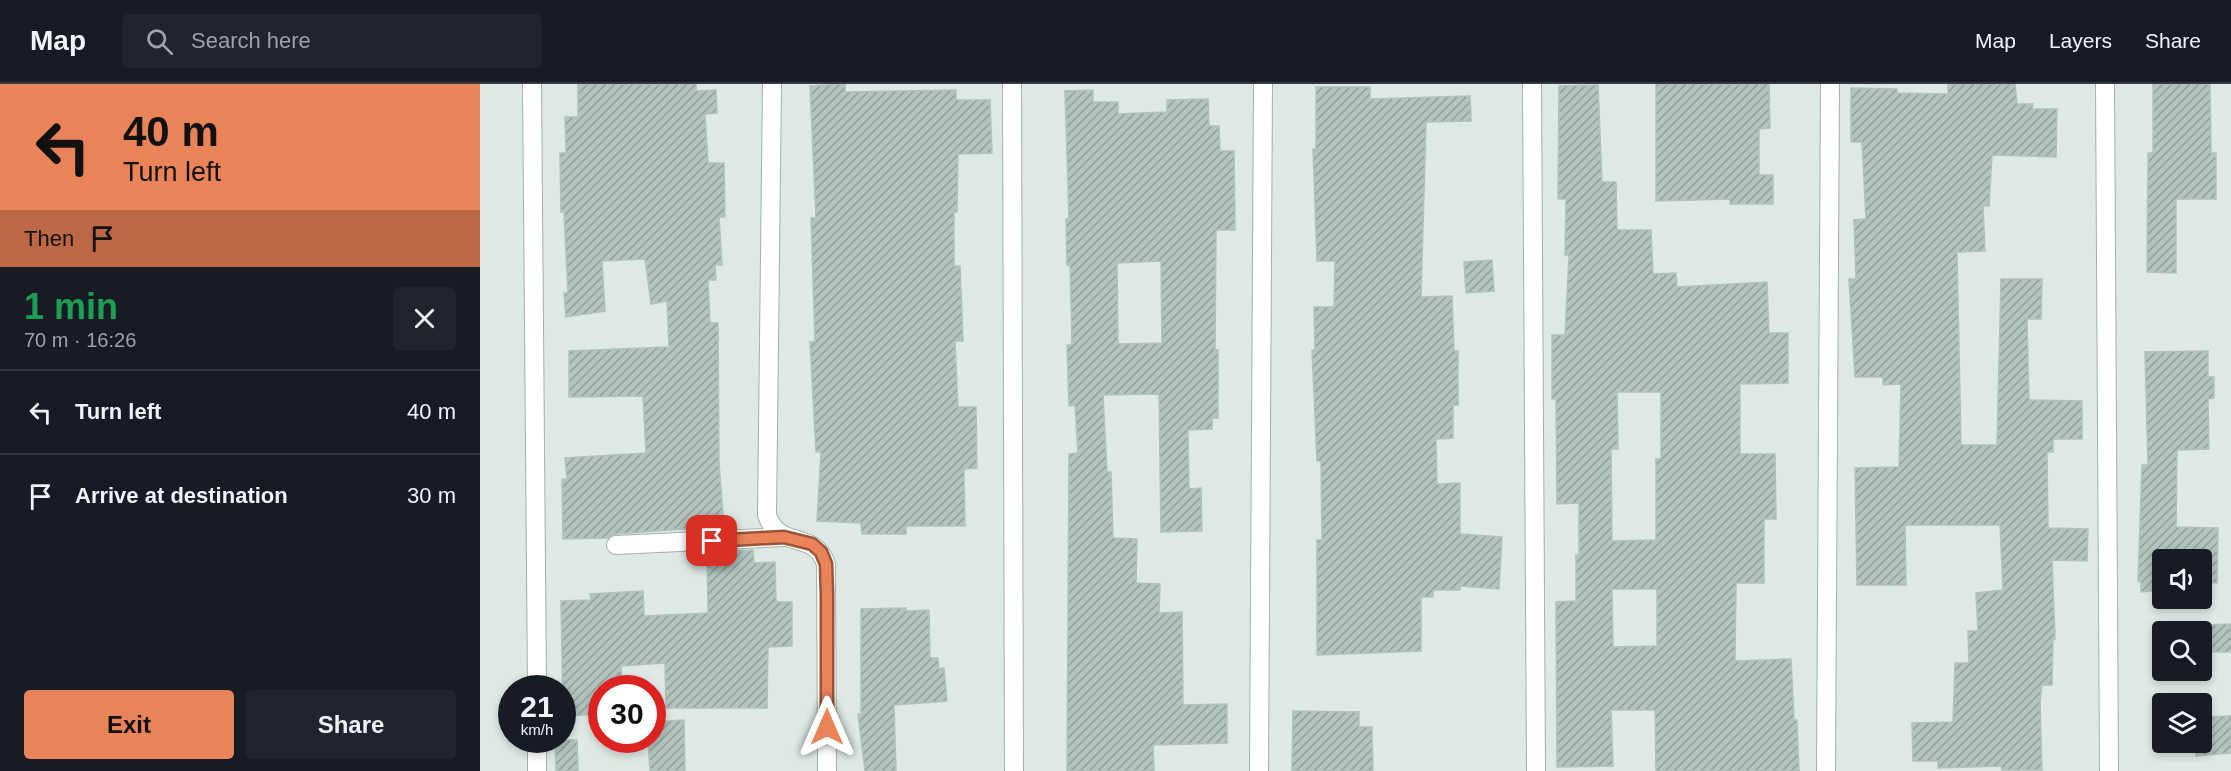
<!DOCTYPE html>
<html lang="en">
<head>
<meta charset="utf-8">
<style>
	:root { --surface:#171b24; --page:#20242c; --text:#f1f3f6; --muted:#9ea1a6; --line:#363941; --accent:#eb8359 }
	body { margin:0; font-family:Helvetica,sans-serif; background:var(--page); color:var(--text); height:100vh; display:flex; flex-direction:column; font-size:22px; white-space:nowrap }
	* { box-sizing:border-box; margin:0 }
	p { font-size:20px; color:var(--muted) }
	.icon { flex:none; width:33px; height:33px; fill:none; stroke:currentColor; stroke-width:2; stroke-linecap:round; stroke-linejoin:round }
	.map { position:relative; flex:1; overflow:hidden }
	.sheet { display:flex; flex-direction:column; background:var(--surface); width:480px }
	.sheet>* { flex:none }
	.banner { background:#eb8359; color:#111; overflow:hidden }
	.fabs { position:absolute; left:1672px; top:465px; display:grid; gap:12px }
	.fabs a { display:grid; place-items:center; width:60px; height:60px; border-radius:6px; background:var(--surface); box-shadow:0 3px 9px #0003; font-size:30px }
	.speed { position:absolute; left:18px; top:591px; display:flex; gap:12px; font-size:30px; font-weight:700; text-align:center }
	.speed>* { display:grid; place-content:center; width:78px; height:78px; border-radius:50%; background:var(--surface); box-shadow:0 3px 9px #0003; line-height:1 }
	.speed small { font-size:15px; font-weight:400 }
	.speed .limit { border:9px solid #d22; background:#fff; color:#111 }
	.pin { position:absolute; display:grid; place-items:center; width:51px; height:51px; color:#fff; margin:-26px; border-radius:12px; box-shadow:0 3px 9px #0006 }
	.me { position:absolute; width:66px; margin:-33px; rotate:0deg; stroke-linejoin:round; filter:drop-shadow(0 0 4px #0008) }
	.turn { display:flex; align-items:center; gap:21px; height:126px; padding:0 24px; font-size:27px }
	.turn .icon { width:78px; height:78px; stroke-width:2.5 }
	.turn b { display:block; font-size:42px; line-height:51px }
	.then { display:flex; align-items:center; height:57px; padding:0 24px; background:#0003; gap:12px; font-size:22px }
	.round { display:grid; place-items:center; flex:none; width:63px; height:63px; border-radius:6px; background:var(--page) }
	.summary { display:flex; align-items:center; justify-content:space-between; height:102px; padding:0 24px }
	h1 { font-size:36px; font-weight:800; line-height:45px; color:#1e9e55 }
	.cta { display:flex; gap:12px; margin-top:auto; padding:12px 24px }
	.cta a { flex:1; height:69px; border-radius:6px; background:var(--accent); color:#111; font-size:24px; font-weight:800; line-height:69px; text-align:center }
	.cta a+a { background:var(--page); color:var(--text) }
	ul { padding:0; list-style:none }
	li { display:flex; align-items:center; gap:18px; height:84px; padding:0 24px; border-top:2px solid var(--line) }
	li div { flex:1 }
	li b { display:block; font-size:22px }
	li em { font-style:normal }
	header { display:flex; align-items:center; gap:36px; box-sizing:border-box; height:84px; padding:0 30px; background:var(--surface); border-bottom:2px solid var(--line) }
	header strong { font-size:28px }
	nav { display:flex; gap:33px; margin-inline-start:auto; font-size:21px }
	.search { width:420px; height:54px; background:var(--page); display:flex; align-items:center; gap:15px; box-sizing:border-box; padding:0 21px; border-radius:6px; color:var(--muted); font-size:22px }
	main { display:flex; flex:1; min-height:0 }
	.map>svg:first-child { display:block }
	.building { fill:url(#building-hatch); stroke:#b1c2bb; stroke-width:1.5; fill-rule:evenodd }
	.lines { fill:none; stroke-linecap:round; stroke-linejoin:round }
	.minor-casing { stroke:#a1b0ab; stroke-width:20 }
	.minor { stroke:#fff; stroke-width:18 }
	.route-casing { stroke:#99553a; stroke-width:15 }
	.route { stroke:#eb8359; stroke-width:10 }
</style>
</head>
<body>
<header>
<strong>Map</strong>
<div class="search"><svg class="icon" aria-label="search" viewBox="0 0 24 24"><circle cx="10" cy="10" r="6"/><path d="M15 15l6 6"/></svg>Search here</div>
<nav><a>Map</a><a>Layers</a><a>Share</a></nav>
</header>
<main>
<section class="sheet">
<div class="banner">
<div class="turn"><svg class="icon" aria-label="left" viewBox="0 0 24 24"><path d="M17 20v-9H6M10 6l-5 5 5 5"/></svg><div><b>40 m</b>Turn left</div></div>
<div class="then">Then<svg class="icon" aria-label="arrive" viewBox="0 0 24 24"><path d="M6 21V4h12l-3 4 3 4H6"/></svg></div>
</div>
<div class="summary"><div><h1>1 min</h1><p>70 m · 16:26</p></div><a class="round"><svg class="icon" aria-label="close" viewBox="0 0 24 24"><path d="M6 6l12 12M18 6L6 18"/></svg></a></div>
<ul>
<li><svg class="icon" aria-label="left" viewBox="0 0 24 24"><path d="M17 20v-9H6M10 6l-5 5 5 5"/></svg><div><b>Turn left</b></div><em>40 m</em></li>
<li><svg class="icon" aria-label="arrive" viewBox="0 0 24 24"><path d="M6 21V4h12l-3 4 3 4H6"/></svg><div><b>Arrive at destination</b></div><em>30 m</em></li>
</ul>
<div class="cta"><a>Exit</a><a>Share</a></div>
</section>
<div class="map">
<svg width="1751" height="687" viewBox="0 0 1751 687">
	<defs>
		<pattern id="building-hatch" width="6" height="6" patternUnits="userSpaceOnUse" patternTransform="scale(1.5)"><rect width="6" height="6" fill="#b3c3bd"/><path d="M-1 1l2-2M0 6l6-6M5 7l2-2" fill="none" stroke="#919f9a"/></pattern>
	</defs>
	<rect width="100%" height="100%" fill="#dee9e4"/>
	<path class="building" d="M 98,0 L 216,0 L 216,7 L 236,6 L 237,29 L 225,30 L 228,79 L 244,79 L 245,133 L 239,133 L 242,181 L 235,181 L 236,196 L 228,196 L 230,239 L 238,239 L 239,380 L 244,442 L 135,450 L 127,454 L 83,455 L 82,395 L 87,395 L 85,374 L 166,369 L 163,312 L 89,313 L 89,267 L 189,263 L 187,217 L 171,220 L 165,175 L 122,177 L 125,227 L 86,233 L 84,209 L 88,209 L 84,128 L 81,128 L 80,69 L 86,69 L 85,33 L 98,33 Z
		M 365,0 L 365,8 L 476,6 L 476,16 L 510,16 L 512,69 L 478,70 L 477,128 L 474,128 L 474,182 L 480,182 L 483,257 L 475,257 L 478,323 L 496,323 L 497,384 L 484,385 L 485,442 L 426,442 L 426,450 L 382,450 L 381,439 L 337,437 L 341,368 L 336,368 L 330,258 L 335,258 L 331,134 L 336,134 L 330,2 Z
		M 1176,0 L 1289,0 L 1290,44 L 1279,45 L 1279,91 L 1293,91 L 1293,120 L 1250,120 L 1250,115 L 1176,117 Z
		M 1468,0 L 1535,0 L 1537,20 L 1553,20 L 1552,25 L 1577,25 L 1576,73 L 1512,71 L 1509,122 L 1503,122 L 1505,167 L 1477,168 L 1481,361 L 1517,361 L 1521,195 L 1562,195 L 1561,235 L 1547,235 L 1549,316 L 1602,317 L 1602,355 L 1573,355 L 1573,368 L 1567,368 L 1568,444 L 1608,445 L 1607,477 L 1572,476 L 1575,555 L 1573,555 L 1572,601 L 1562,601 L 1560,618 L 1562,686 L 1522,686 L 1521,682 L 1458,684 L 1458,677 L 1433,677 L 1432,639 L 1473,638 L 1475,579 L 1489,579 L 1488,547 L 1498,547 L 1496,509 L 1523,506 L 1520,441 L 1425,441 L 1426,501 L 1377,501 L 1375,384 L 1419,383 L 1421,300 L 1403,301 L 1403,293 L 1375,293 L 1369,195 L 1376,195 L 1374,136 L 1386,135 L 1382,58 L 1371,58 L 1371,4 L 1417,5 L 1417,9 L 1468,10 Z
		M 1673,0 L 1730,0 L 1731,69 L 1736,69 L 1736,115 L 1696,115 L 1696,189 L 1667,188 L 1668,69 L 1673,69 Z
		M 1118,1 L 1122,98 L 1136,98 L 1137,146 L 1171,146 L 1173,190 L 1196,189 L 1197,203 L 1287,198 L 1289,249 L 1308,249 L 1308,299 L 1260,300 L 1260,370 L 1295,370 L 1296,435 L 1284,435 L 1284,499 L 1256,499 L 1255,577 L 1311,575 L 1314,636 L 1317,636 L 1319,687 L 1176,687 L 1175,626 L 1131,626 L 1133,682 L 1077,683 L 1076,518 L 1096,517 L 1096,471 L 1099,471 L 1099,419 L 1077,420 L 1076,315 L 1072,315 L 1072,251 L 1085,251 L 1089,171 L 1085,171 L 1086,115 L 1078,115 L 1079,2 ZM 1137,308 L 1181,308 L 1181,375 L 1176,375 L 1176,456 L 1132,457 L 1131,365 L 1138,365 ZM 1132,505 L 1177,505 L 1177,562 L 1133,563 Z
		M 836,3 L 890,3 L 890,15 L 990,12 L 991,37 L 946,38 L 941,213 L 972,212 L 974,267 L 978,267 L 978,321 L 973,321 L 973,354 L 956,355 L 957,400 L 980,399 L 980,450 L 1022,453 L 1019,505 L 980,502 L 980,506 L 953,506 L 953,513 L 941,513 L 941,567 L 837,571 L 837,456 L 842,456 L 841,377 L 837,377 L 832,266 L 835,266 L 834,223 L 854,223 L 855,177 L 837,177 L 833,65 L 836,65 Z
		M 613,6 L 613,18 L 638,18 L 638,30 L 687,28 L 687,16 L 728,15 L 729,42 L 739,42 L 740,67 L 754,67 L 755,146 L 736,146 L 735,266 L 738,266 L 738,334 L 732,334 L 732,345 L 708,346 L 709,405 L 721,404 L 722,447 L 681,448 L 679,310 L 623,311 L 627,388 L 631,388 L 633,454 L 657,455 L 656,499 L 680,500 L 679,529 L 702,528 L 703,621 L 747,620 L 747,659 L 673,661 L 674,687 L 587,687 L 589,370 L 598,369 L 595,321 L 589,322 L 587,261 L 592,261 L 590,181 L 587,181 L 586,135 L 589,135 L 585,7 ZM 681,177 L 682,259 L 638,260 L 637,179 Z
		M 1012,176 L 1014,207 L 986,209 L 984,178 Z
		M 1728,267 L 1728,293 L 1734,293 L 1734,314 L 1728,315 L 1729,365 L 1697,366 L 1696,443 L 1738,444 L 1737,499 L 1722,498 L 1722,476 L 1683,476 L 1683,506 L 1661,508 L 1661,497 L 1658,497 L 1662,381 L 1668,381 L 1665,268 Z
		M 273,466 L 274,479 L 295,478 L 296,518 L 312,518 L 312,562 L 288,563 L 287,624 L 186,624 L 185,579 L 141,582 L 142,604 L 122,604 L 122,630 L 83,632 L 81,517 L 111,516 L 110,510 L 163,507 L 164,532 L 228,529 L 227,468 Z
		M 426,524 L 426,527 L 449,526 L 450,574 L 458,574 L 459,585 L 464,584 L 467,617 L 414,621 L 416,687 L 385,687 L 378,630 L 381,630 L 381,525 Z
		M 1751,540 L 1751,568 L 1722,568 L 1722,548 L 1707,548 L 1707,542 Z
		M 813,627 L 879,628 L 879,643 L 892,643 L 893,687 L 812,687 Z
		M 1751,632 L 1751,669 L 1716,672 L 1715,658 L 1722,658 L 1722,633 Z
		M 204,636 L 205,687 L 170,687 L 168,656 L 172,656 L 172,638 Z
		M 75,656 L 97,656 L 98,687 L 76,687 Z"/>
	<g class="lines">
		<g class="minor-casing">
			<path id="minor" d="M 52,0 L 57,604
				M 292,0 L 287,431 C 299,467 334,445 346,480 L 347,687
				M 532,0 L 534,687
				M 1052,0 L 1056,687
				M 1625,0 L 1629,687
				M 136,461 L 304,453
				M 57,656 L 57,687
				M 779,687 L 783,0
				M 1346,687 L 1350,0"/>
		</g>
		<use href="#minor" class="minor"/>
	</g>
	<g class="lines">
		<g class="route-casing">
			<path id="route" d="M 232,457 L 304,453 L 332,460 L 341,468 L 346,480 L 347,511 L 347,643"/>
		</g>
		<use href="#route" class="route"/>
	</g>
</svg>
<div class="fabs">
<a><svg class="icon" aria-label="sound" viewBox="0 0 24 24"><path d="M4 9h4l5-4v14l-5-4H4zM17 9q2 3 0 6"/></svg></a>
<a><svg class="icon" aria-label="search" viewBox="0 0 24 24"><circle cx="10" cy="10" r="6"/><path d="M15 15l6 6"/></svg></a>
<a><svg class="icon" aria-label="layers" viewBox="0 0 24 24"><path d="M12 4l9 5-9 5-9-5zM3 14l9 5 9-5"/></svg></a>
</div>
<div class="speed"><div>21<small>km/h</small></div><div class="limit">30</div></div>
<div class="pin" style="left:232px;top:457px;background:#d93025"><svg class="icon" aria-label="arrive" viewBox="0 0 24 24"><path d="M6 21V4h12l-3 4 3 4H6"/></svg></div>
<svg class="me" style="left:347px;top:643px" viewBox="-20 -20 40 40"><path d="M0-17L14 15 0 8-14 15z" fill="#eb8359" stroke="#fff" stroke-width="4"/></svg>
</div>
</main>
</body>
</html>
